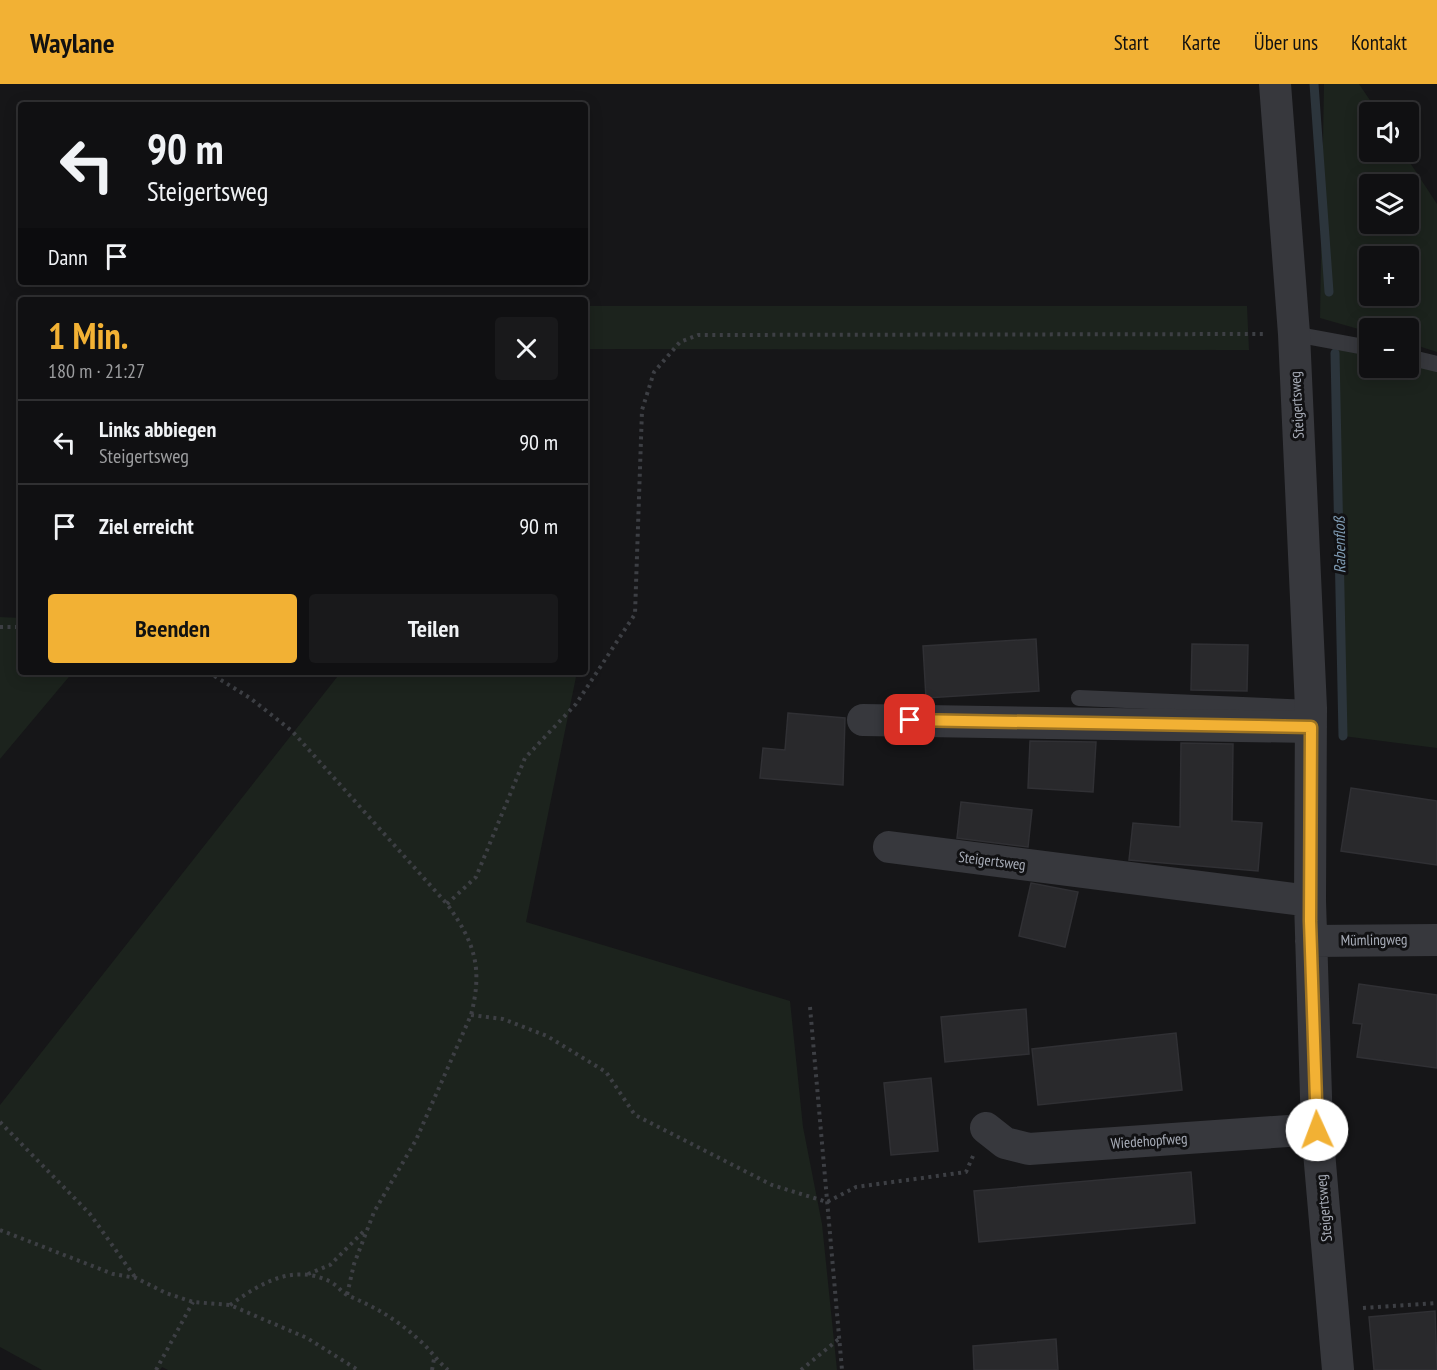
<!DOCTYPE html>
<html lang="de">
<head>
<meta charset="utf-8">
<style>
	:root { --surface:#101012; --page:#19191b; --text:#f1f3f6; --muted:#9c9d9f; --line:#303032; --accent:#f2b134 }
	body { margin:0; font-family:"PT Sans Narrow",sans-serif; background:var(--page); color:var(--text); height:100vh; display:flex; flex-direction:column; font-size:22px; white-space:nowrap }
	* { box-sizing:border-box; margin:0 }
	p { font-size:20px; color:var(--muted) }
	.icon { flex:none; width:33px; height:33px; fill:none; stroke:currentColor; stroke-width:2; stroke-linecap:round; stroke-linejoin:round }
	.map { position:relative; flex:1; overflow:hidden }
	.sheet { position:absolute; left:18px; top:213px; width:570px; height:378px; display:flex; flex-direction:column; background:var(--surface); border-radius:6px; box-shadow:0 3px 15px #0003,0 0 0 2px var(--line) }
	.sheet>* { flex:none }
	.guide { position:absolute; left:18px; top:18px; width:570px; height:183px; border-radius:6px; box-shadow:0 3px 15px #0003,0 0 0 2px var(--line); background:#101012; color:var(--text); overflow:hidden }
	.controls { position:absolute; left:1359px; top:18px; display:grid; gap:12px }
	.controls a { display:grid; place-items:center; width:60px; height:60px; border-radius:6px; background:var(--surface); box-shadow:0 3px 15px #0003,0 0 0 2px var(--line); font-size:30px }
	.pin { position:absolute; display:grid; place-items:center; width:51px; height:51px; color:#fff; margin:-26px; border-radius:12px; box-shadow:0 3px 9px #0006 }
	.me { position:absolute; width:66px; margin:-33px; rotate:358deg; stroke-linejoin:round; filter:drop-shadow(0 0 4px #0008) }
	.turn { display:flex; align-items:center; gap:21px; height:126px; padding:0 30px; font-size:27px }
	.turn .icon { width:78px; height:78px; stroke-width:2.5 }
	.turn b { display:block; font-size:42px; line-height:51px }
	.then { display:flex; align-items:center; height:57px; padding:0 30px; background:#0003; gap:12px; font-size:22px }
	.round { display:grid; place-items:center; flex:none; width:63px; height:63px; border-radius:6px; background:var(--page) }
	.headline { display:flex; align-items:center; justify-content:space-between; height:102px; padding:0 30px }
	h1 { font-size:36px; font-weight:600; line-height:45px; color:var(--accent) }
	.action { display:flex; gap:12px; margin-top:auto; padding:12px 30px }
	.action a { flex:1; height:69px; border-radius:6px; background:var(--accent); color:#111; font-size:24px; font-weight:600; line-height:69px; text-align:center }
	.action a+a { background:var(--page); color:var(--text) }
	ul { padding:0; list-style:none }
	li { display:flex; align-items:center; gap:18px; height:84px; padding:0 30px; border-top:2px solid var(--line) }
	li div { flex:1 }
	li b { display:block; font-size:22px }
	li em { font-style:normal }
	header { display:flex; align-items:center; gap:36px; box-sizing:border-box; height:84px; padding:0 30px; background:var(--accent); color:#111 }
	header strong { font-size:28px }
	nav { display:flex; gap:33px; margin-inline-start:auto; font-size:21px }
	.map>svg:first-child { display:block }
	.green { fill:#1c231d; fill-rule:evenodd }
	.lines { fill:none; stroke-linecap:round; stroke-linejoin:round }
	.stream { stroke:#2c353c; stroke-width:9 }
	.building { fill:#29292c; stroke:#303034; stroke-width:1.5 }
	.path { stroke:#3d3f44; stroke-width:4; stroke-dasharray:3 4.5; stroke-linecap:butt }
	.service { stroke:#37383d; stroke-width:16 }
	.minor { stroke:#37383d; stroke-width:32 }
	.route-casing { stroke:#9d7322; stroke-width:15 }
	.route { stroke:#f2b134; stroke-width:10 }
	.labels { text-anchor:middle; stroke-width:6; stroke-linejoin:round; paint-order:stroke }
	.street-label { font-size:15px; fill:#a8adb8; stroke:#111113 }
	.water-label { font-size:16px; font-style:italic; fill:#7f9bb3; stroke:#111113 }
</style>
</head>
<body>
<header>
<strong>Waylane</strong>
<nav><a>Start</a><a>Karte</a><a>Über uns</a><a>Kontakt</a></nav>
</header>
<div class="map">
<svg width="1437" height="1286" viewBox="0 0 1437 1286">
	<rect width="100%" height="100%" fill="#161618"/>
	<path class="green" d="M 1324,0 L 1359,0 L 1378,28 L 1370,28 L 1370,68 L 1403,68 L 1437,120 L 1437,268 L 1409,259 L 1408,244 L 1370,244 L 1369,248 L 1320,234 ZM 1408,100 L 1408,140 L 1370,140 L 1370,100 ZM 1408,172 L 1408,212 L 1370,212 L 1370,172 Z
		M 585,222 L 1247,222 L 1249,266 L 585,265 Z
		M 1334,256 L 1369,264 L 1370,284 L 1408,284 L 1409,273 L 1437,280 L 1437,664 L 1343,652 Z
		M 0,533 L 21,534 L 21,588 L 73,588 L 0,675 Z
		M 341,588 L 577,588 L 526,838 L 790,917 L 803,1043 L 822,1140 L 837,1286 L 168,1286 L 162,1283 L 160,1286 L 42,1286 L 0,1263 L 0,1021 Z"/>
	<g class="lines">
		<path class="stream" d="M 1314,0 L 1329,208
			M 1335,269 L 1343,652"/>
	</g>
	<path class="building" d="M 1036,555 L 1039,607 L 926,614 L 923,562 Z
		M 1192,560 L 1248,561 L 1247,607 L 1191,606 Z
		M 788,629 L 845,634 L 843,701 L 760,694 L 763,664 L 785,666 Z
		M 1030,657 L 1096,658 L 1093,708 L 1028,704 Z
		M 1181,659 L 1233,660 L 1232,737 L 1262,739 L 1258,787 L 1129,776 L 1133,739 L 1180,743 Z
		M 1351,704 L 1437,717 L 1437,781 L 1341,767 Z
		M 961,718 L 1032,726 L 1028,763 L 957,754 Z
		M 1031,799 L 1078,808 L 1065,863 L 1019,852 Z
		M 1359,900 L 1437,911 L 1437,984 L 1357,973 L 1362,940 L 1353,939 Z
		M 1026,925 L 1029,970 L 945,978 L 941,933 Z
		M 1176,949 L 1182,1006 L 1038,1021 L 1032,965 Z
		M 931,994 L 938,1067 L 891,1071 L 884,999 Z
		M 1191,1088 L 1195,1139 L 979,1158 L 974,1107 Z
		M 1435,1227 L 1437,1286 L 1374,1286 L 1369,1233 Z
		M 1056,1255 L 1058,1286 L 974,1286 L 973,1262 Z"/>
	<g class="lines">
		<path class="path" d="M 0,543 L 21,543
			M 208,588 L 250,614 L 292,647 L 447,820 C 475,859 483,884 471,931 L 416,1056 L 374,1128 L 354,1180 L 347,1211
			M 447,820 L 476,793 L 525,674 L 576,620 L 635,530 L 642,326 L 654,288 L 680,258 L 698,251 L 1265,250
			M 810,923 L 842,1286
			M 471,931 L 503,935 L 547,952 L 606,988 L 635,1031 L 772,1101 L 827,1118 L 856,1103 L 966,1088 L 973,1072
			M 0,1038 L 90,1130 L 135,1193
			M 0,1146 L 113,1190 L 136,1194 L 166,1209 L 193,1218 L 230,1221 L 307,1254 L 358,1286
			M 308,1190 L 330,1181 L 365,1146
			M 230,1221 C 261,1199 293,1179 331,1198 C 338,1202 342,1209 349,1212 C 375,1223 398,1236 419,1256 C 430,1265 437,1277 448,1286
			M 1363,1224 L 1437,1219
			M 156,1286 L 193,1218
			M 432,1286 L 434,1275
			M 801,1286 L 840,1254"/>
		<path class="service" d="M 1294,250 L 1370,264
			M 1408,273 L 1437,280
			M 1079,614 L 1311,624"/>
		<path class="minor" d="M 1275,0 L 1294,250 L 1311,624 L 1310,817 L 1317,1045 L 1338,1286
			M 863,636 L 1311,643
			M 889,763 L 1310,817
			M 1311,857 L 1437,856
			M 986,1044 L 1005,1059 L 1029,1065 L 1317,1045"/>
	</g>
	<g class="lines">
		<g class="route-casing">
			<path id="route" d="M 910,636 L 1311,643 L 1310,837 L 1317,1046"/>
		</g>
		<use href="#route" class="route"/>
	</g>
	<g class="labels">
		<g class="street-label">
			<text transform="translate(1297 321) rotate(-93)" y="5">Steigertsweg</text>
			<text transform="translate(992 777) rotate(7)" y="5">Steigertsweg</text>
			<text transform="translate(1374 856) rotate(-1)" y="5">Mümlingweg</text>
			<text transform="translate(1149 1057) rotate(-4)" y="5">Wiedehopfweg</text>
			<text transform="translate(1324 1124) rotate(-95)" y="5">Steigertsweg</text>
		</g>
		<g class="water-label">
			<text transform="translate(1339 461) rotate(-91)" y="6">Rabenfloß</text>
		</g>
	</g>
</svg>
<div class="controls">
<a><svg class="icon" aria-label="sound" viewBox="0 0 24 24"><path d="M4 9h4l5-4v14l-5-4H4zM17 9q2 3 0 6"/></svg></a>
<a><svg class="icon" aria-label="layers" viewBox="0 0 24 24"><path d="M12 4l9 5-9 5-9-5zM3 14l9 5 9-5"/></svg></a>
<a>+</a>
<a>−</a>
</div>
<div class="pin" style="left:910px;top:636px;background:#d93025"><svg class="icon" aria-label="arrive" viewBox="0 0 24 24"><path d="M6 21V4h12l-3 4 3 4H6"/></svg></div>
<svg class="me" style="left:1317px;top:1046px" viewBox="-20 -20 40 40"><circle r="19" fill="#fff"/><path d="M0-13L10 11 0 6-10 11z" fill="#f2b134"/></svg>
<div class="guide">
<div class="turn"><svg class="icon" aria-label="left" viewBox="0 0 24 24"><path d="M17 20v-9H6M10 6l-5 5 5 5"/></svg><div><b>90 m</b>Steigertsweg</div></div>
<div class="then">Dann<svg class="icon" aria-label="arrive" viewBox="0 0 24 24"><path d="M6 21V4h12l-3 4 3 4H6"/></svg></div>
</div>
<section class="sheet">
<div class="headline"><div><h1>1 Min.</h1><p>180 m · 21:27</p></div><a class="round"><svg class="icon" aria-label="close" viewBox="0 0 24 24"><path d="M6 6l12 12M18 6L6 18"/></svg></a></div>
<ul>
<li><svg class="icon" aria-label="left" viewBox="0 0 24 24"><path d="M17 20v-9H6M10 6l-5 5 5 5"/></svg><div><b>Links abbiegen</b><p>Steigertsweg</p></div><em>90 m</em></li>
<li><svg class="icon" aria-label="arrive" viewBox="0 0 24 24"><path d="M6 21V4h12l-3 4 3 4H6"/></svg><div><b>Ziel erreicht</b></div><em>90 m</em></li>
</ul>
<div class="action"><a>Beenden</a><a>Teilen</a></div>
</section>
</div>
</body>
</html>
